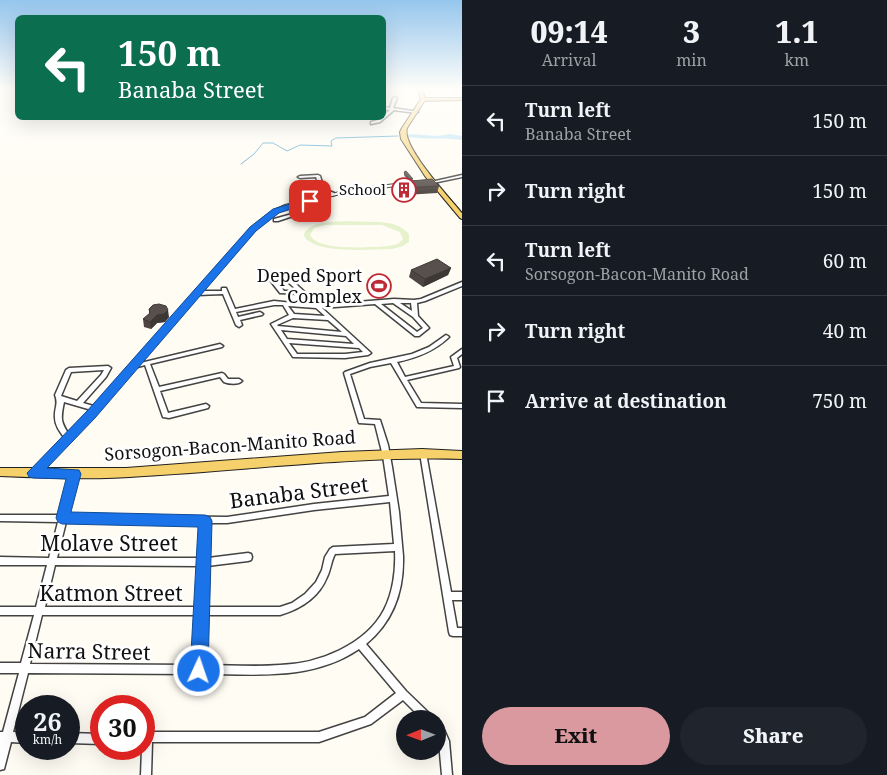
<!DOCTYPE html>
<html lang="en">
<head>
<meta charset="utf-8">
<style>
	:root { --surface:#171b24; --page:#20242c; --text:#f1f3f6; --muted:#9ea1a6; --line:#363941; --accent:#da989f }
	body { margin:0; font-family:"Noto Serif",serif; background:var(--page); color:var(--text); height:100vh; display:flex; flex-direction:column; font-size:19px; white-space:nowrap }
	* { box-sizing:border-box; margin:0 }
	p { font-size:16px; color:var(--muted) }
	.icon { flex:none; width:28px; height:28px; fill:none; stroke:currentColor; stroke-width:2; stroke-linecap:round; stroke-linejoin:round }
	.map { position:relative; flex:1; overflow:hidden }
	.panel { display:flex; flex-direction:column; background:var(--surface); width:425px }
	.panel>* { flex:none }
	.hud { position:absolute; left:15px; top:15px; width:371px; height:105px; border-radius:8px; box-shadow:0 5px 20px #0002; background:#0b6e4f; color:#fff; overflow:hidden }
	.needle { width:32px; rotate:269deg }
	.tools { position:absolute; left:396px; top:710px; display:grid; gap:10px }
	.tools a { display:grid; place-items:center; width:50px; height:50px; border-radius:50%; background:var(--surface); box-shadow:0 5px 20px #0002; font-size:25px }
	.speed { position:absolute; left:15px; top:695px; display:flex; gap:10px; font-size:25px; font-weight:700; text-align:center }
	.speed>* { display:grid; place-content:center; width:65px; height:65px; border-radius:50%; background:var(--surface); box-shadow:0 5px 20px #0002; line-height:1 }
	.speed small { font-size:12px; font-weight:400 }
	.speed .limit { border:8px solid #d22; background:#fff; color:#111 }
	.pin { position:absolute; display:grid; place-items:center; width:42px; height:42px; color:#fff; margin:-21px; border-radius:10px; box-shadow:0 2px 8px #0006 }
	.me { position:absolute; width:55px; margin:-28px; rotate:3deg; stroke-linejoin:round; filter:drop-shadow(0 0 4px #0008) }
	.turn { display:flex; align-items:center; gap:18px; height:105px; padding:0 20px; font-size:22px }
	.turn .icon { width:65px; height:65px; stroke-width:2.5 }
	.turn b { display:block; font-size:35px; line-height:42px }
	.eta { display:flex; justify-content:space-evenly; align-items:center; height:85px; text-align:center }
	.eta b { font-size:30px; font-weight:800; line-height:35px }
	.button { display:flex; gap:10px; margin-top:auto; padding:10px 20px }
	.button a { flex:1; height:58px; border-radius:30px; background:var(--accent); color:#111; font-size:20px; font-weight:800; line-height:58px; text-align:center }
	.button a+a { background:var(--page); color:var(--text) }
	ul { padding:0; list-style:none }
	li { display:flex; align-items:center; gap:15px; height:70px; padding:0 20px; border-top:1px solid var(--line) }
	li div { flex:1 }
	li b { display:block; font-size:19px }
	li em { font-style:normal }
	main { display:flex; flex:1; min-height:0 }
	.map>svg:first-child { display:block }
	.pitch { fill:#e6f1ce; fill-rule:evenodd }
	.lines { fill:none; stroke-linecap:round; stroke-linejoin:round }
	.stream { stroke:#4098cb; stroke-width:1 }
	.river { fill:#b8e0f5; fill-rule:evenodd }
	.minor-casing { stroke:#434343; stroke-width:3 }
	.tertiary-casing { stroke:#434343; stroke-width:2 }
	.primary-casing { stroke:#212121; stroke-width:2 }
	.trunk-casing { stroke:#212121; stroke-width:2 }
	.minor { fill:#fff; fill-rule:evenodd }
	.tertiary { fill:#fff; fill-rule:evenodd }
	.primary { fill:#f6d06b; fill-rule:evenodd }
	.trunk { fill:#f4b664; fill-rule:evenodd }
	.wall { fill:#4c4541 }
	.shaded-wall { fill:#3e3835 }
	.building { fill:#58504c; stroke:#3e3835 }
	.route { fill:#1a73e8; stroke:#114b97 }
	.labels { text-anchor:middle; stroke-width:5; stroke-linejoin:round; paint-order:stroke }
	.far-poi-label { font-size:15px; fill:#101010; stroke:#fff; text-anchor:end }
	.poi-label { font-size:18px; fill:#101010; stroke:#fff; text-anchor:end }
	.street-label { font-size:18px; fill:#101010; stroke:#fff }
	.near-street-label { font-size:21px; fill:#101010; stroke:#fff }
</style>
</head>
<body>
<main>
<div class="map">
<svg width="462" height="775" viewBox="0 0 462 775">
	<rect width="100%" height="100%" fill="#fffcf3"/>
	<path class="pitch" d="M 379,222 C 391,223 401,225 409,234 L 409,242 L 403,246 L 392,249 C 372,249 315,255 304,236 C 305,216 364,222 379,222 ZM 325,225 L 382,225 L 400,232 L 403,239 L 398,244 L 389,246 C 372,247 318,252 310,235 L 314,228 Z
		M 367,278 L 387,278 L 392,293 L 372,293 Z"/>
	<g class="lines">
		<path class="stream" d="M 241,164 L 254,154 L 263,143 L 273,143 L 287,151 L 300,145 L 332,146 L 331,141 L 336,138 L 398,136"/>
		<path class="river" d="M 410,134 L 438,136 L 450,134 L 462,136 L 462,140 C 444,137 427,140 408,137 L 408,135 Z"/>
		<g class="minor-casing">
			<path id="minor" d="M 395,97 L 397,98 L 393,108 L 418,112 L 416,113 L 394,110 L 380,122 L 371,124 L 371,122 L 378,120 L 381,118 L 384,118 L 384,115 L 390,110 L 384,109 L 384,107 L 390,108 L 393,98 Z
				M 318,175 L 320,176 L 324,189 L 334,193 L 334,195 L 332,195 L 321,191 L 316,177 L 300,178 L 298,177 L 300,176 Z
				M 462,175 L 462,177 L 433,183 L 431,182 Z
				M 296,203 L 298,203 L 308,211 L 278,221 L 274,221 L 274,219 L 303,211 L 296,205 Z
				M 282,272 L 284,273 L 319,305 L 394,299 L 414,300 L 421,299 L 462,282 L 462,286 L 425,301 L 417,303 L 418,316 L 429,328 L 419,336 L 415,336 L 375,304 L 322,308 L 371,353 L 368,355 L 345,358 L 293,357 L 271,324 L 289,315 L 283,305 L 274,305 L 236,312 L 238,317 L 260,312 L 263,314 L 262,315 L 240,320 L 242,325 L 239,327 L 236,325 L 223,294 L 197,295 L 194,293 L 197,291 L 222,291 L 222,288 L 226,288 L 235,309 L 274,301 L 312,305 L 301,294 L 280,293 L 266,275 L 269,273 ZM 273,276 L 281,276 L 298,291 L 284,291 ZM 393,303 L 413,317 L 423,328 L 417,332 L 381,304 ZM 400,303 L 411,303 L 412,311 ZM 288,306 L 316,308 L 325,316 L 294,314 ZM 293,318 L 328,320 L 342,332 L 278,326 L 277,325 ZM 281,330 L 346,336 L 354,344 L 287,339 ZM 289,343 L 359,348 L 363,352 L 345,354 L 297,354 Z
				M 446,335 L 448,336 L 449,337 L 448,338 C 433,352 416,358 397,362 L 405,377 L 454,366 L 451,357 L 462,349 L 462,354 L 457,358 L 460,367 L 459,368 L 407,380 L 421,403 L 462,404 L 462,408 L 417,407 L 391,363 L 370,367 L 350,374 L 364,419 L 380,420 L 388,445 L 392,467 L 399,512 L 403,556 C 404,591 393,622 366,644 L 406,691 L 432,716 L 434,719 L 422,719 L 403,700 L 371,724 L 319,742 L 152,742 L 151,775 L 141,775 L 142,749 L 144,749 L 144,732 L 319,732 L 365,717 L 396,693 L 359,649 C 312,681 255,674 202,674 L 199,676 L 196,674 L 28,673 L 13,732 L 26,733 L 26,743 L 11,742 L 4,769 L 0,770 L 0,732 L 3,732 L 19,673 L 0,673 L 0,663 L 21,663 L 34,615 L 0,615 L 0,607 L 36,607 L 47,565 L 0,565 L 0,557 L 49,558 L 58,522 L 0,521 L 0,515 L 60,515 L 70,474 L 71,472 L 74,471 L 77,472 L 78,474 L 67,515 L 227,517 L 314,504 L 389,496 L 383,456 L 375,424 L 359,423 L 344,373 L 345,372 L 370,363 L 412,354 L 429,347 ZM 390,502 L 394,544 L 333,547 L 330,549 L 325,557 L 322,570 L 316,582 L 305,594 L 292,603 L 280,607 L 206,607 L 207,566 L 248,561 L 251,560 L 252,557 L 251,554 L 248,553 L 208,558 L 209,523 L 227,523 L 314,510 ZM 66,522 L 201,523 L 199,558 L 57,558 ZM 395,551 C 396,570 393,593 384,610 C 366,645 318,664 280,665 C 255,667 229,665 204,665 L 206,615 L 280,615 C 301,609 319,597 327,577 C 331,569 331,561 335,554 ZM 55,565 L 199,566 L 197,607 L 45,607 ZM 42,615 L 197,615 L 195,665 L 30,664 Z
				M 220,344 L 223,346 L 222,347 L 150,364 L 159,387 L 222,373 L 224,374 L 228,379 L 239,379 L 242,381 C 238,385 229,384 224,382 L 220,377 L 160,391 L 168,413 L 206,404 L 209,406 L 208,408 L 169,418 L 163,417 L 145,365 L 134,368 L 131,366 L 132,365 Z
				M 108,366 L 111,368 L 106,377 L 83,403 L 97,407 L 98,409 L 97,411 L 95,411 L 64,402 C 60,421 61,422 71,438 L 70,440 L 66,440 C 61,433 55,426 55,418 C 54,408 59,405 55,395 L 66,370 L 69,368 ZM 104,370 L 101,375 L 77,401 L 61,396 L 71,372 Z
				M 423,450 L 425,451 L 426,453 L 451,592 L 462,592 L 462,600 L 452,600 L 457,628 L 462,628 L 462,636 L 453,636 L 450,635 L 449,632 L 420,453 L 421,451 Z
				M 438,724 L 442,725 L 449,741 L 452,775 L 442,775 L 439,742 L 438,739 Z
				M 69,733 L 101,734 L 101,744 L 69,743 Z"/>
		</g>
		<g class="tertiary-casing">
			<path id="tertiary" d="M 411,182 L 413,182 L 413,184 L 348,192 L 289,207 L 278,212 L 255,230 L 94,416 L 37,475 L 34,476 L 31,475 L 30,473 L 31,471 L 88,412 L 251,228 L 274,210 L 285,205 L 348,190 Z"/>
		</g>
		<g class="primary-casing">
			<path id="primary" d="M 421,99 L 425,100 L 407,128 C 401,146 450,198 462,213 L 462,219 L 460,218 L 425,176 L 401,139 L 400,132 L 402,128 Z
				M 422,449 L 462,451 L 462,459 C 355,456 251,470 144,476 C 96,480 48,478 0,476 L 0,468 L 126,468 L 342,452 Z"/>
		</g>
		<g class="trunk-casing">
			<path id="trunk" d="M 418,89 L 422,89 L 425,98 L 462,98 L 462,100 L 421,101 Z"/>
		</g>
		<use href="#minor" class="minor"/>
		<use href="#tertiary" class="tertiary"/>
		<use href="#primary" class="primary"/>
		<use href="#trunk" class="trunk"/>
	</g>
	<path class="wall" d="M 404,172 L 413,180 L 439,186 L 437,193 L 405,195 L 400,188 L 402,182 L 408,181 L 404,175 Z
		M 451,268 L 448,275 L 423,287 L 409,277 L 411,270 Z
		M 149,309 L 169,317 L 165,322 L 157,323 L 151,329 L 144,327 L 143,319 L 149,314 Z"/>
	<path class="shaded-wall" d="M 451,268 L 448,275 L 423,287 L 425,279 Z
		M 168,310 L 169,317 L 165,322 L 157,323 L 151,329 L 150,322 L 157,315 Z"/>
	<path class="building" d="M 406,171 L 413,179 L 409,179 L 404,172 Z
		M 432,179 L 439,186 L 406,188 L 402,182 Z
		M 437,259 L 451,268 L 425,279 L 411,270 Z
		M 159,304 L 166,306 L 168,310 L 164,314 L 157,315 L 150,322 L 143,319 L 150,313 L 149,309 L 153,305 Z"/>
	<linearGradient id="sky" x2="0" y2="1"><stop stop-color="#95c6ed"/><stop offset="0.45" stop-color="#fffefa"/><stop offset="1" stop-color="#fffefa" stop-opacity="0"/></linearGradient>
	<rect width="462" height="198" fill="url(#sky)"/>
	<path class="route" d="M 310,198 L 313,199 L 313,202 L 279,213 L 256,231 L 95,418 L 47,468 L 79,470 L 81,474 L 71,512 L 205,515 L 210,517 L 212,521 L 208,671 L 205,677 L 199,679 L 193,677 L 190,671 L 198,527 L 62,524 L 58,522 L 56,518 L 66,479 L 34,478 L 29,477 L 27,473 L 87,411 L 250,227 L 273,209 Z"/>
	<defs>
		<g id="building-ring" transform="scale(1.25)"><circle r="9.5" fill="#fff" stroke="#be2934" stroke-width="1.5"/><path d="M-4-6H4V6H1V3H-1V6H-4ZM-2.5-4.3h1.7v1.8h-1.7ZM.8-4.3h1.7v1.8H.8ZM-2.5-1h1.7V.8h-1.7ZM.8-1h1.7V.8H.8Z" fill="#be2934"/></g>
		<g id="stadium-ring" transform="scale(1.25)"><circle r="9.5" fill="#fff" stroke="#be2934" stroke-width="1.5"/><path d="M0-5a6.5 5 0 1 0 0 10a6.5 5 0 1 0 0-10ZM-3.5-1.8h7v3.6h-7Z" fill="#be2934"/></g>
	</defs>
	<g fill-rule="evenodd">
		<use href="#building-ring" x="404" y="190"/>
		<use href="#stadium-ring" x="379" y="286"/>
	</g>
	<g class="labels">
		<g class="far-poi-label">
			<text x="386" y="195">School</text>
		</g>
		<g class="poi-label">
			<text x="362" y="282">Deped Sport<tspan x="362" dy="21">Complex</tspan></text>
		</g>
		<g class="street-label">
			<text transform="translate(230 446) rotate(-4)" y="6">Sorsogon-Bacon-Manito Road</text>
		</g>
		<g class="near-street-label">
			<text transform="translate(299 493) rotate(-7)" y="7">Banaba Street</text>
			<text x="109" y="551">Molave Street</text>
			<text x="111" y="601">Katmon Street</text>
			<text transform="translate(89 652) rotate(1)" y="7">Narra Street</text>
		</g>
	</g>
</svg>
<div class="tools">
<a><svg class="needle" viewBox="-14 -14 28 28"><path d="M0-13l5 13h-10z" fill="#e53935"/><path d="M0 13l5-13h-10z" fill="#9ea1a6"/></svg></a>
</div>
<div class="speed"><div>26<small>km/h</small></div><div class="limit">30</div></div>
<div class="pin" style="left:310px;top:201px;background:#d93025"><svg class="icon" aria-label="arrive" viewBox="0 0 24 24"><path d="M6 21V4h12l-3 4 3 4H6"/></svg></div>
<svg class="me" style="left:199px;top:671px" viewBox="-20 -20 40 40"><circle r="17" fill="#1a73e8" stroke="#fff" stroke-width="3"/><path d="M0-11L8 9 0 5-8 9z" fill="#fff"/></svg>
<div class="hud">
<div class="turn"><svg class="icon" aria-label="left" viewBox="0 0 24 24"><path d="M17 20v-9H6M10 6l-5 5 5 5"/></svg><div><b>150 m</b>Banaba Street</div></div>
</div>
</div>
<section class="panel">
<div class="eta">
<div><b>09:14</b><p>Arrival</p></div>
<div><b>3</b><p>min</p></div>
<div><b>1.1</b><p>km</p></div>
</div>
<ul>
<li><svg class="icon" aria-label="left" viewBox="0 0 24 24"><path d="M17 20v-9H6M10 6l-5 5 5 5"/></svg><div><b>Turn left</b><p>Banaba Street</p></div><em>150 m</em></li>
<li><svg class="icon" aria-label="right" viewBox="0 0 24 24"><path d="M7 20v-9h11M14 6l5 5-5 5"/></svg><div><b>Turn right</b></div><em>150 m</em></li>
<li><svg class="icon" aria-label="left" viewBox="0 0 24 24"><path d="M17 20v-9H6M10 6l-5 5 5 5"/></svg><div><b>Turn left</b><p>Sorsogon-Bacon-Manito Road</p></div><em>60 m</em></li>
<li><svg class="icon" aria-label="right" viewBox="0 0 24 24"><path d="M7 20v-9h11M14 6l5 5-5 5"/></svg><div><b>Turn right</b></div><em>40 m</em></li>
<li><svg class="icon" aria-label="arrive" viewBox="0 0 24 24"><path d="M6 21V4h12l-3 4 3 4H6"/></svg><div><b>Arrive at destination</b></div><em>750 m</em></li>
</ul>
<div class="button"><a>Exit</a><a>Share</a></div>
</section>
</main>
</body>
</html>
